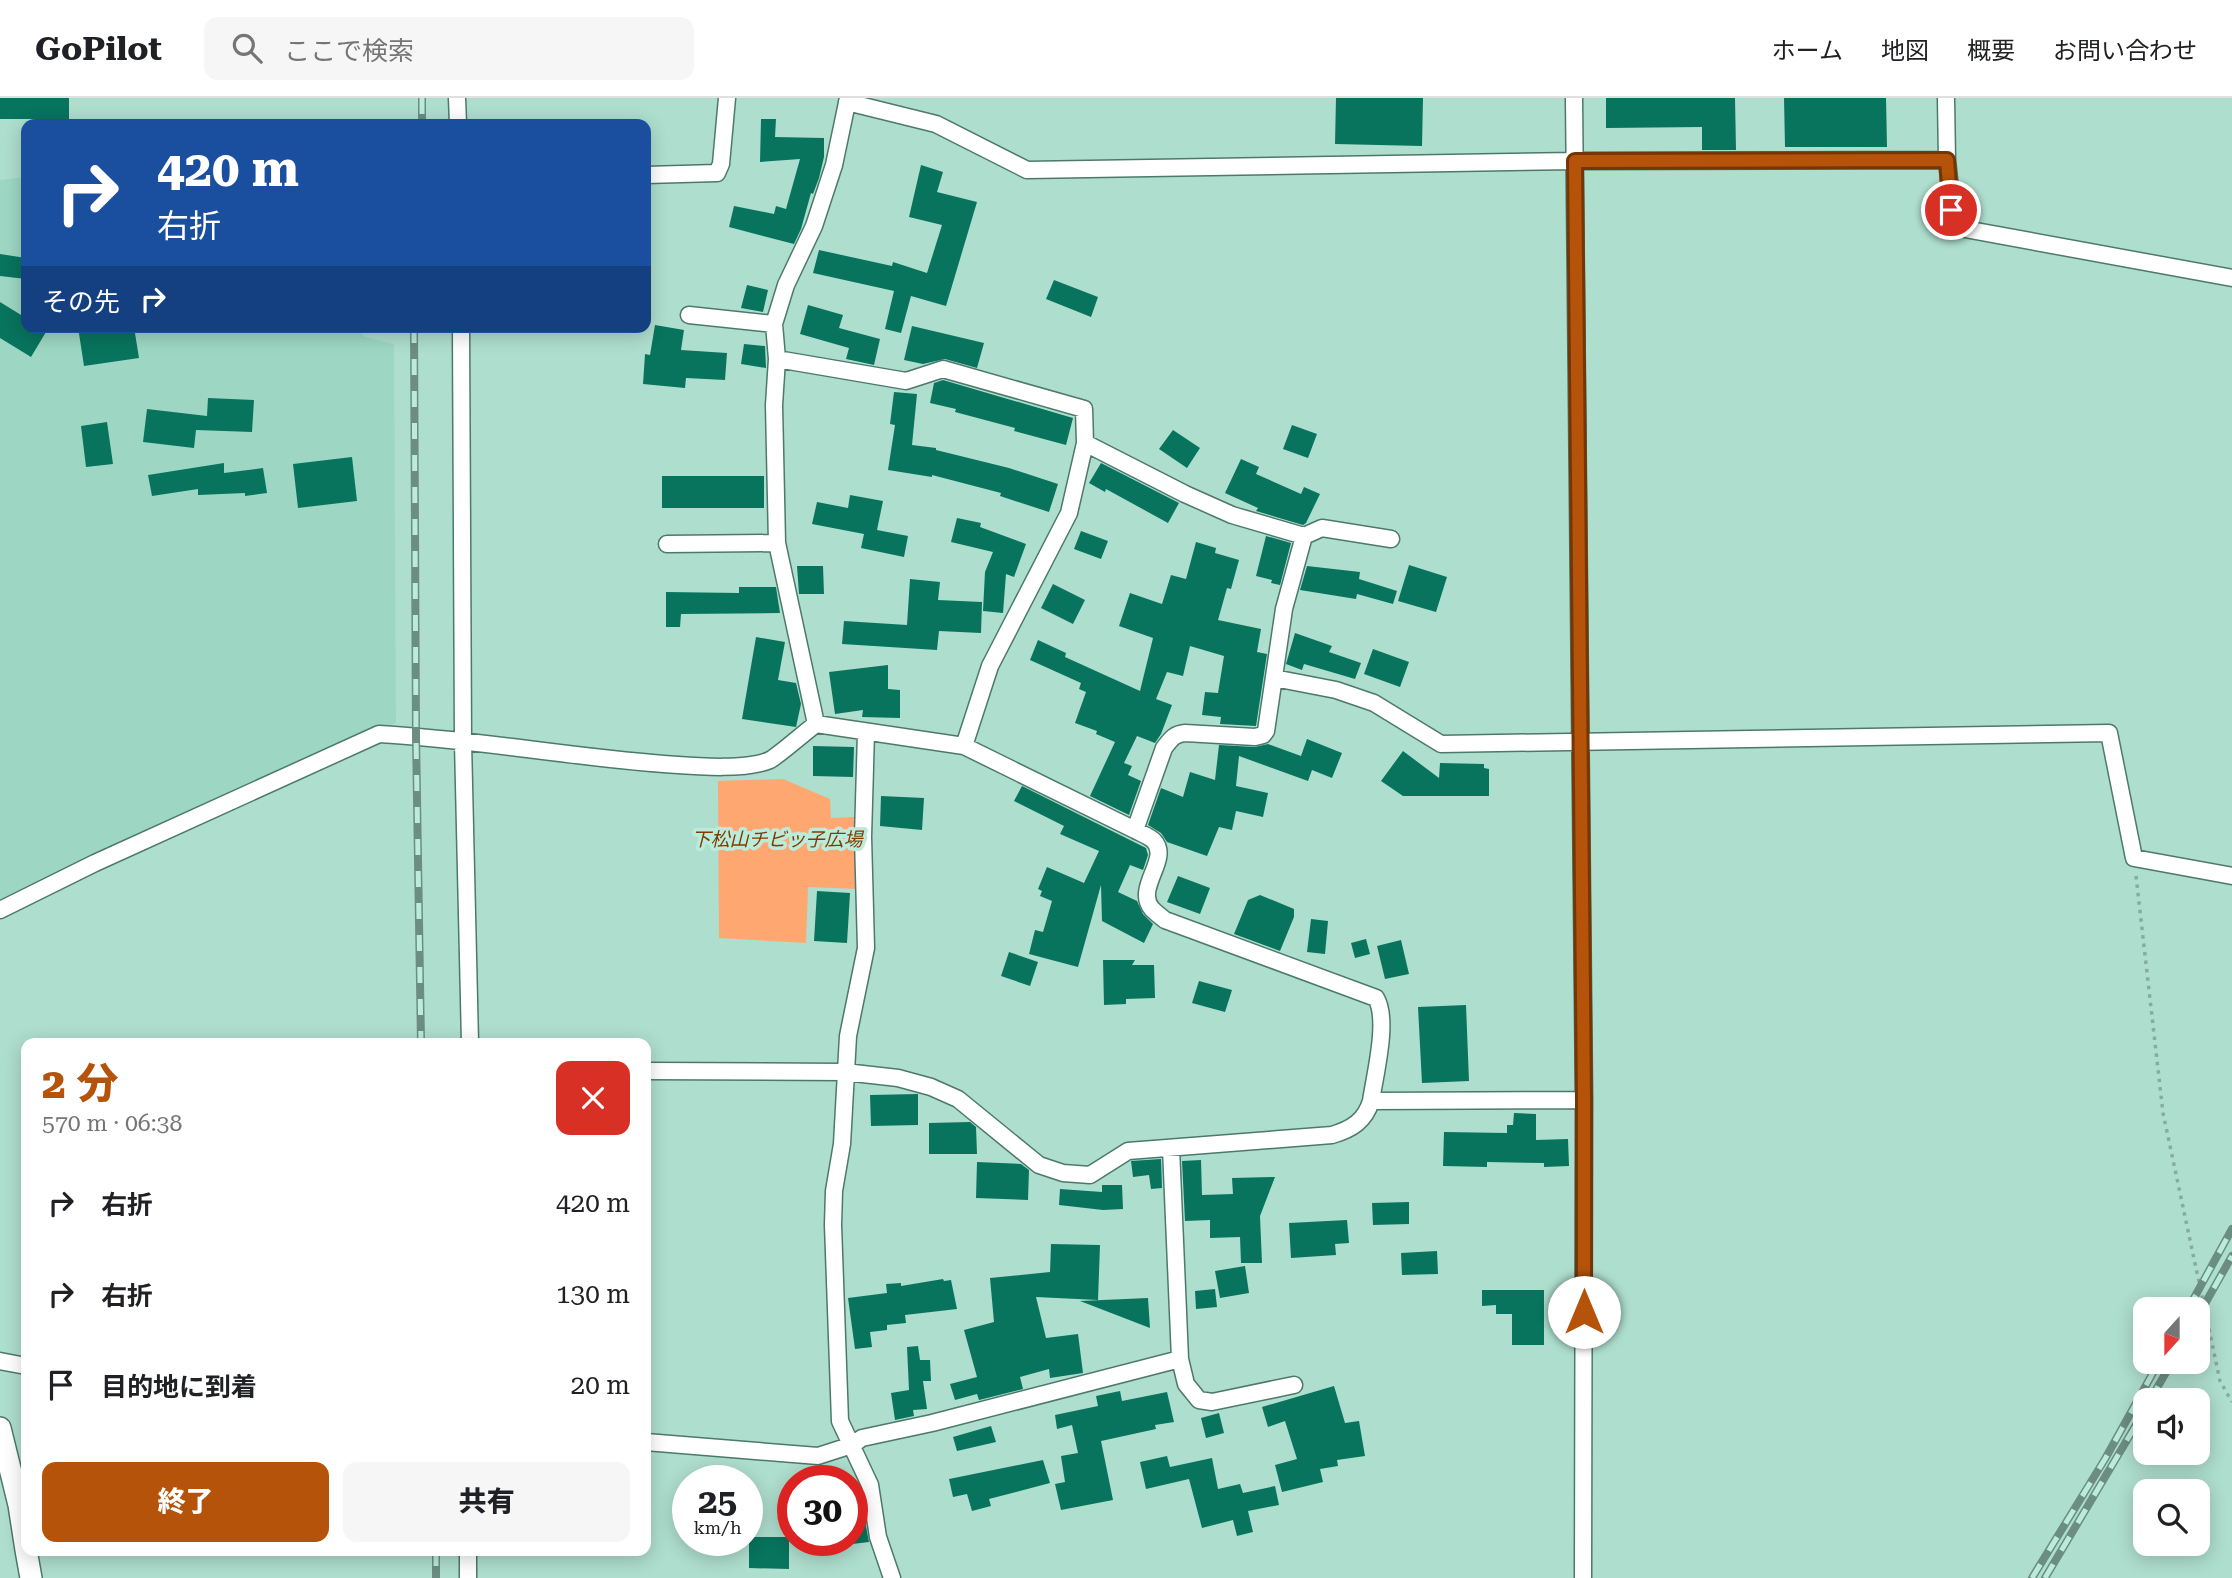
<!DOCTYPE html>
<html lang="ja">
<head>
<meta charset="utf-8">
<style>
	:root { --surface:#fff; --page:#f6f6f6; --text:#202124; --muted:#757577; --line:#e0e0e0; --accent:#b45309 }
	body { margin:0; font-family:"Roboto Serif","Noto Sans JP",serif; background:var(--page); color:var(--text); height:100vh; display:flex; flex-direction:column; font-size:26px; white-space:nowrap }
	* { box-sizing:border-box; margin:0 }
	p { font-size:23px; color:var(--muted) }
	.icon { flex:none; width:38px; height:38px; fill:none; stroke:currentColor; stroke-width:2; stroke-linecap:round; stroke-linejoin:round }
	.map { position:relative; flex:1; overflow:hidden }
	.panel { position:absolute; left:21px; top:940px; width:630px; height:518px; display:flex; flex-direction:column; background:var(--surface); border-radius:14px; box-shadow:0 4px 18px #0003 }
	.panel>* { flex:none }
	.banner { position:absolute; left:21px; top:21px; width:630px; height:214px; border-radius:14px; box-shadow:0 4px 18px #0003; background:#1a4fa0; color:#fff; overflow:hidden }
	.needle { width:46px; rotate:201deg }
	.buttons { position:absolute; left:2133px; top:1199px; display:grid; gap:14px }
	.buttons a { display:grid; place-items:center; width:77px; height:77px; border-radius:14px; background:var(--surface); box-shadow:0 4px 18px #0003; font-size:35px }
	.speed { position:absolute; left:672px; top:1367px; display:flex; gap:14px; font-size:35px; font-weight:700; text-align:center }
	.speed>* { display:grid; place-content:center; width:91px; height:91px; border-radius:50%; background:var(--surface); box-shadow:0 4px 18px #0003; line-height:1 }
	.speed small { font-size:18px; font-weight:400 }
	.speed .limit { border:10px solid #d22; background:#fff; color:#111 }
	.pin { position:absolute; display:grid; place-items:center; width:60px; height:60px; color:#fff; margin:-30px; border:4px solid #fff; border-radius:50%; box-shadow:0 2px 7px #0007 }
	.me { position:absolute; width:77px; margin:-38px; rotate:0deg; stroke-linejoin:round; filter:drop-shadow(0 0 5px #0008) }
	.turn { display:flex; align-items:center; gap:24px; height:147px; padding:0 21px; font-size:32px }
	.turn .icon { width:91px; height:91px; stroke-width:2.5 }
	.turn b { display:block; font-size:49px; line-height:60px }
	.then { display:flex; align-items:center; height:66px; padding:0 21px; background:#0003; gap:14px; font-size:26px }
	.round { display:grid; place-items:center; flex:none; width:74px; height:74px; border-radius:14px; background:var(--page) }
	.headline { display:flex; align-items:center; justify-content:space-between; height:119px; padding:0 21px }
	h1 { font-size:42px; font-weight:800; line-height:52px; color:var(--accent) }
	.action { display:flex; gap:14px; margin-top:auto; padding:14px 21px }
	.action a { flex:1; height:80px; border-radius:14px; background:var(--accent); color:#fff; font-size:28px; font-weight:800; line-height:80px; text-align:center }
	.action a+a { background:var(--page); color:var(--text) }
	ul { padding:0; list-style:none }
	li { display:flex; align-items:center; gap:21px; height:91px; padding:0 21px }
	li div { flex:1 }
	li b { display:block; font-size:26px }
	li em { font-style:normal }
	header { display:flex; align-items:center; gap:42px; box-sizing:border-box; height:98px; padding:0 35px; background:var(--surface); border-bottom:2px solid var(--line) }
	header strong { font-size:33px }
	nav { display:flex; gap:38px; margin-inline-start:auto; font-size:24px }
	.search { width:490px; height:63px; background:var(--page); display:flex; align-items:center; gap:18px; box-sizing:border-box; padding:0 24px; border-radius:14px; color:var(--muted); font-size:26px }
	.map>svg:first-child { display:block }
	.built { fill:#9dd7c3 }
	.green { fill:#fea770 }
	.building { fill:#08745d }
	.lines { fill:none; stroke-linecap:round; stroke-linejoin:round }
	.street-casing { stroke:#4c796b; stroke-width:19 }
	.secondary-casing { stroke:#4c796b; stroke-width:24 }
	.path { stroke:#85aca0; stroke-width:3.5; stroke-dasharray:3.5 5; stroke-linecap:butt }
	.street { stroke:#fff; stroke-width:16 }
	.secondary { stroke:#fff; stroke-width:21 }
	.rail-casing { stroke:#6b8d82; stroke-width:8 }
	.rail { stroke:#bbecdb; stroke-width:5; stroke-dasharray:16; stroke-linecap:butt }
	.route-casing { stroke:#753606; stroke-width:18 }
	.route { stroke:#b45309; stroke-width:12 }
	.labels { text-anchor:middle; stroke-width:7; stroke-linejoin:round; paint-order:stroke }
	.park-label { font-size:19px; font-style:italic; fill:#803b00; stroke:#bbecdb }
</style>
</head>
<body>
<header>
<strong>GoPilot</strong>
<div class="search"><svg class="icon" aria-label="search" viewBox="0 0 24 24"><circle cx="10" cy="10" r="6"/><path d="M15 15l6 6"/></svg>ここで検索</div>
<nav><a>ホーム</a><a>地図</a><a>概要</a><a>お問い合わせ</a></nav>
</header>
<div class="map">
<svg width="2232" height="1480" viewBox="0 0 2232 1480">
	<rect width="100%" height="100%" fill="#aedece"/>
	<path class="built" d="M 26,79 L 26,229 L 355,229 L 365,239 L 394,246 L 396,625 L 0,801 L 0,82 Z"/>
	<path class="green" d="M 783,681 L 830,701 L 831,720 L 855,719 L 857,791 L 808,789 L 806,845 L 719,840 L 718,683 Z"/>
	<path class="building" d="M 0,0 L 69,0 L 69,21 L 0,21 Z
		M 1336,0 L 1423,0 L 1422,48 L 1335,46 Z
		M 1606,0 L 1735,0 L 1736,52 L 1702,52 L 1702,29 L 1606,30 Z
		M 1784,0 L 1886,0 L 1887,49 L 1785,49 Z
		M 761,21 L 776,21 L 775,39 L 824,40 L 824,59 L 819,80 L 813,96 L 811,95 L 801,131 L 794,146 L 729,129 L 734,108 L 774,116 L 776,108 L 786,111 L 800,61 L 760,64 Z
		M 921,67 L 943,74 L 937,94 L 977,104 L 946,208 L 911,198 L 901,235 L 885,231 L 894,193 L 813,175 L 819,152 L 892,168 L 893,164 L 927,175 L 942,127 L 909,119 Z
		M 0,156 L 26,160 L 26,181 L 0,178 Z
		M 1054,182 L 1098,199 L 1091,219 L 1046,201 Z
		M 747,187 L 768,192 L 763,214 L 741,210 Z
		M 0,204 L 26,220 L 26,229 L 49,229 L 31,259 L 0,240 Z
		M 808,207 L 843,217 L 839,230 L 880,241 L 874,267 L 846,261 L 849,250 L 800,236 Z
		M 655,227 L 684,232 L 681,252 L 727,255 L 725,282 L 686,280 L 685,290 L 643,286 L 645,256 L 650,257 Z
		M 912,228 L 984,245 L 977,270 L 945,261 L 923,266 L 904,262 Z
		M 78,229 L 134,229 L 139,260 L 84,268 Z
		M 744,246 L 765,248 L 766,270 L 741,266 Z
		M 943,282 L 1073,320 L 1066,347 L 1014,333 L 1015,330 L 955,314 L 956,311 L 930,305 L 934,285 Z
		M 894,294 L 917,296 L 912,347 L 936,350 L 936,352 L 1009,370 L 1058,386 L 1049,414 L 1000,398 L 1001,395 L 932,377 L 932,379 L 888,372 L 895,327 L 890,326 Z
		M 208,300 L 254,302 L 252,334 L 196,332 L 194,350 L 143,344 L 147,311 L 207,318 Z
		M 107,324 L 113,366 L 86,369 L 81,328 Z
		M 1292,327 L 1317,336 L 1308,360 L 1283,351 Z
		M 1173,332 L 1200,350 L 1187,370 L 1159,351 Z
		M 352,359 L 357,403 L 298,410 L 293,366 Z
		M 1241,361 L 1259,369 L 1256,376 L 1301,396 L 1304,389 L 1320,396 L 1306,425 L 1303,427 L 1256,413 L 1258,410 L 1225,395 Z
		M 224,365 L 224,375 L 263,370 L 267,395 L 245,398 L 245,395 L 198,397 L 198,391 L 152,398 L 148,377 Z
		M 1101,365 L 1179,405 L 1168,425 L 1106,391 L 1105,394 L 1089,385 Z
		M 662,378 L 764,378 L 764,410 L 662,410 Z
		M 850,397 L 883,403 L 877,432 L 908,438 L 904,459 L 861,450 L 864,436 L 812,426 L 817,404 L 848,410 Z
		M 957,420 L 981,425 L 980,429 L 1026,446 L 1014,479 L 1006,476 L 1003,515 L 983,513 L 985,474 L 993,454 L 951,444 Z
		M 1081,433 L 1108,443 L 1101,461 L 1074,451 Z
		M 1266,438 L 1291,445 L 1280,487 L 1271,485 L 1272,482 L 1256,478 Z
		M 1196,444 L 1216,450 L 1215,455 L 1239,462 L 1231,491 L 1227,490 L 1218,522 L 1261,531 L 1257,554 L 1267,556 L 1256,628 L 1220,626 L 1221,619 L 1202,617 L 1205,594 L 1218,595 L 1224,558 L 1190,548 L 1183,578 L 1167,574 L 1156,601 L 1172,607 L 1161,636 L 1155,645 L 1137,638 L 1124,665 L 1132,668 L 1128,677 L 1141,683 L 1129,717 L 1090,698 L 1115,644 L 1096,636 L 1097,633 L 1075,625 L 1086,594 L 1079,591 L 1081,585 L 1030,562 L 1038,542 L 1066,555 L 1065,559 L 1140,593 L 1153,540 L 1119,528 L 1130,495 L 1162,506 L 1171,477 L 1186,481 Z
		M 1409,467 L 1447,479 L 1436,514 L 1398,503 Z
		M 797,468 L 823,468 L 824,496 L 799,496 Z
		M 1307,468 L 1360,474 L 1359,481 L 1397,493 L 1393,506 L 1357,496 L 1356,501 L 1300,492 Z
		M 910,481 L 940,484 L 938,502 L 982,504 L 981,535 L 939,533 L 937,552 L 842,546 L 844,523 L 907,527 Z
		M 1053,486 L 1085,502 L 1073,526 L 1041,510 Z
		M 739,489 L 776,489 L 780,515 L 681,516 L 680,529 L 666,529 L 666,494 L 739,495 Z
		M 1295,535 L 1332,548 L 1329,554 L 1361,565 L 1355,581 L 1304,566 L 1302,572 L 1286,566 Z
		M 756,539 L 785,544 L 778,582 L 796,585 L 801,606 L 796,629 L 742,621 Z
		M 1373,551 L 1409,564 L 1400,589 L 1364,576 Z
		M 888,567 L 888,591 L 900,592 L 900,620 L 862,619 L 863,612 L 835,616 L 829,574 Z
		M 1307,641 L 1342,655 L 1332,680 L 1312,672 L 1308,683 L 1239,658 L 1236,688 L 1268,695 L 1263,719 L 1236,713 L 1232,732 L 1219,729 L 1207,758 L 1167,744 L 1161,735 L 1148,727 L 1161,690 L 1183,699 L 1190,674 L 1215,682 L 1219,647 L 1255,649 L 1268,646 L 1301,658 Z
		M 813,648 L 854,649 L 853,679 L 813,678 Z
		M 1403,653 L 1439,680 L 1440,665 L 1484,666 L 1484,670 L 1489,671 L 1489,698 L 1403,698 L 1381,683 Z
		M 1022,688 L 1146,750 L 1148,757 L 1143,772 L 1130,767 L 1118,794 L 1137,803 L 1143,816 L 1153,826 L 1144,845 L 1102,823 L 1101,787 L 1078,869 L 1029,856 L 1035,832 L 1043,834 L 1052,803 L 1040,798 L 1042,793 L 1038,791 L 1047,769 L 1084,785 L 1099,753 L 1060,736 L 1064,728 L 1014,703 Z
		M 881,698 L 924,700 L 922,732 L 880,728 Z
		M 1178,778 L 1210,790 L 1200,816 L 1167,804 Z
		M 817,793 L 850,795 L 847,845 L 814,843 Z
		M 1260,797 L 1294,811 L 1294,819 L 1280,853 L 1234,836 L 1248,802 Z
		M 1311,821 L 1328,823 L 1325,856 L 1307,854 Z
		M 1366,841 L 1370,856 L 1355,860 L 1351,845 Z
		M 1401,842 L 1409,876 L 1385,881 L 1377,848 Z
		M 1009,854 L 1038,864 L 1030,888 L 1001,878 Z
		M 1103,862 L 1135,862 L 1132,867 L 1154,867 L 1155,900 L 1126,901 L 1126,906 L 1104,907 Z
		M 1199,883 L 1232,892 L 1225,914 L 1192,905 Z
		M 1466,907 L 1469,983 L 1422,985 L 1418,909 Z
		M 918,996 L 918,1027 L 871,1028 L 870,997 Z
		M 1514,1015 L 1536,1016 L 1536,1042 L 1568,1041 L 1569,1068 L 1544,1069 L 1544,1065 L 1487,1064 L 1487,1069 L 1443,1068 L 1444,1034 L 1507,1035 L 1507,1027 L 1513,1027 Z
		M 970,1024 L 976,1029 L 977,1056 L 929,1056 L 929,1025 Z
		M 1161,1061 L 1162,1090 L 1151,1091 L 1149,1077 L 1133,1079 L 1131,1063 Z
		M 1201,1062 L 1202,1097 L 1233,1096 L 1232,1080 L 1275,1079 L 1260,1118 L 1262,1165 L 1241,1165 L 1240,1139 L 1210,1140 L 1210,1122 L 1185,1123 L 1182,1063 Z
		M 977,1064 L 1021,1066 L 1029,1072 L 1028,1102 L 976,1100 Z
		M 1102,1087 L 1122,1087 L 1123,1111 L 1103,1112 L 1059,1107 L 1060,1091 L 1102,1094 Z
		M 1409,1104 L 1409,1126 L 1373,1127 L 1372,1105 Z
		M 1347,1122 L 1349,1145 L 1335,1146 L 1336,1157 L 1291,1160 L 1289,1125 Z
		M 1051,1146 L 1100,1147 L 1098,1202 L 1036,1199 L 1046,1240 L 1078,1236 L 1083,1275 L 1050,1280 L 1049,1271 L 1020,1279 L 1023,1291 L 979,1302 L 977,1296 L 955,1302 L 950,1286 L 977,1279 L 964,1232 L 994,1224 L 990,1180 L 1050,1174 Z
		M 1437,1153 L 1438,1176 L 1402,1177 L 1401,1155 Z
		M 1245,1168 L 1249,1195 L 1220,1200 L 1215,1173 Z
		M 943,1181 L 944,1183 L 951,1182 L 957,1211 L 905,1217 L 906,1225 L 887,1227 L 887,1232 L 870,1234 L 872,1249 L 855,1251 L 848,1200 L 887,1195 L 886,1186 L 901,1185 L 901,1188 Z
		M 1215,1191 L 1217,1209 L 1196,1211 L 1195,1193 Z
		M 1482,1192 L 1544,1192 L 1544,1247 L 1512,1247 L 1512,1216 L 1496,1216 L 1496,1207 L 1482,1208 Z
		M 1148,1200 L 1150,1230 L 1080,1203 Z
		M 918,1248 L 920,1262 L 930,1262 L 931,1283 L 923,1283 L 927,1311 L 913,1312 L 914,1318 L 895,1322 L 891,1295 L 909,1292 L 907,1249 Z
		M 1334,1288 L 1345,1325 L 1359,1323 L 1365,1358 L 1337,1362 L 1338,1368 L 1320,1371 L 1323,1384 L 1282,1394 L 1275,1367 L 1297,1361 L 1285,1323 L 1268,1329 L 1262,1309 Z
		M 1120,1293 L 1122,1303 L 1167,1294 L 1174,1324 L 1155,1327 L 1156,1331 L 1101,1343 L 1113,1402 L 1061,1412 L 1055,1386 L 1065,1384 L 1061,1358 L 1078,1355 L 1072,1327 L 1057,1331 L 1055,1317 L 1098,1308 L 1096,1298 Z
		M 1219,1315 L 1224,1335 L 1206,1340 L 1201,1320 Z
		M 991,1328 L 996,1344 L 957,1353 L 953,1339 Z
		M 1167,1358 L 1170,1369 L 1212,1360 L 1218,1391 L 1240,1386 L 1243,1395 L 1275,1388 L 1279,1407 L 1248,1413 L 1253,1434 L 1237,1438 L 1233,1422 L 1202,1430 L 1189,1381 L 1146,1391 L 1140,1364 Z
		M 1043,1362 L 1050,1385 L 989,1401 L 991,1408 L 972,1413 L 967,1396 L 953,1399 L 949,1381 Z
		M 863,1413 L 869,1444 L 852,1446 L 852,1415 Z
		M 749,1439 L 789,1439 L 789,1471 L 749,1470 Z"/>
	<g class="lines">
		<g class="street-casing">
			<path id="street" d="M 457,0 L 458,26
				M 1574,0 L 1584,1002 L 1583,1480
				M 847,4 L 936,26 L 1027,72 L 1575,63 L 1947,62 L 1946,0
				M 1947,62 L 1954,129 L 2232,180
				M 646,77 L 717,75 L 721,66 L 727,0
				M 689,217 L 774,226
				M 461,229 L 463,644 L 470,945
				M 777,261 L 906,283 L 943,271 L 1084,311 L 1085,345 L 1069,415 L 990,568 L 964,648
				M 1085,345 L 1185,396 L 1232,417 L 1304,438
				M 667,446 L 777,445
				M 1274,580 L 1336,592 L 1374,605 L 1441,646 L 2109,635 L 2134,760 L 2232,778
				M 816,626 L 777,445 L 774,307 L 777,261 L 774,226 L 786,187 L 814,128 L 834,67 L 848,0
				M 866,634 L 863,739 L 866,850 L 848,938 L 842,1046 L 834,1093 L 833,1127 L 840,1323 L 870,1387 L 878,1439 L 892,1480
				M 1135,732 L 1164,650 C 1171,641 1174,636 1185,635 L 1255,639 L 1263,637 L 1266,633 L 1284,511 L 1304,438 L 1322,430 L 1391,441
				M 0,812 L 95,765 L 379,636 C 474,641 569,659 664,666 C 692,668 745,673 770,662 C 779,657 805,634 816,626 L 964,648 L 1135,732 C 1140,735 1149,738 1154,743 C 1171,761 1134,790 1152,811 C 1156,815 1161,819 1165,822 L 1376,900 C 1389,922 1375,976 1371,1003 L 1584,1002
				M 646,973 L 845,974 L 898,980 L 931,989 L 958,1001 L 1039,1067 L 1063,1075 L 1090,1077 L 1128,1053 L 1332,1037 C 1352,1031 1365,1023 1371,1003
				M 1171,1050 L 1180,1261 L 1186,1286 L 1199,1302 L 1212,1304 L 1294,1287
				M 0,1263 L 26,1268
				M 646,1344 L 818,1358 L 852,1347 L 862,1340 L 932,1325 L 1180,1261
				M 468,1452 L 468,1480"/>
		</g>
		<g class="secondary-casing">
			<path id="secondary" d="M 0,1330 L 19,1407 L 26,1452
				M 26,1452 L 31,1480"/>
		</g>
		<path class="path" d="M 2136,778 L 2163,1015 L 2220,1283 L 2232,1304"/>
		<use href="#street" class="street"/>
		<use href="#secondary" class="secondary"/>
		<g class="rail-casing">
			<path id="rail" d="M 422,0 L 422,26
				M 414,229 L 416,638 L 421,945
				M 2188,1211 L 2232,1131
				M 2198,1218 L 2232,1158
				M 2150,1302 L 2172,1264
				M 436,1452 L 436,1480
				M 2032,1480 L 2105,1361 L 2159,1264
				M 2045,1480 L 2146,1310"/>
		</g>
		<use href="#rail" class="rail"/>
	</g>
	<g class="lines">
		<g class="route-casing">
			<path id="route" d="M 1584,1214 L 1584,1002 L 1575,63 L 1947,62 L 1951,112"/>
		</g>
		<use href="#route" class="route"/>
	</g>
	<g class="labels">
		<g class="park-label">
			<text x="777" y="748">下松山チビッ子広場</text>
		</g>
	</g>
</svg>
<div class="buttons">
<a><svg class="needle" viewBox="-14 -14 28 28"><path d="M0-13l5 13h-10z" fill="#e53935"/><path d="M0 13l5-13h-10z" fill="#757577"/></svg></a>
<a><svg class="icon" aria-label="sound" viewBox="0 0 24 24"><path d="M4 9h4l5-4v14l-5-4H4zM17 9q2 3 0 6"/></svg></a>
<a><svg class="icon" aria-label="search" viewBox="0 0 24 24"><circle cx="10" cy="10" r="6"/><path d="M15 15l6 6"/></svg></a>
</div>
<div class="speed"><div>25<small>km/h</small></div><div class="limit">30</div></div>
<div class="pin" style="left:1951px;top:112px;background:#d93025"><svg class="icon" aria-label="arrive" viewBox="0 0 24 24"><path d="M6 21V4h12l-3 4 3 4H6"/></svg></div>
<svg class="me" style="left:1584px;top:1214px" viewBox="-20 -20 40 40"><circle r="19" fill="#fff"/><path d="M0-13L10 11 0 6-10 11z" fill="#b45309"/></svg>
<div class="banner">
<div class="turn"><svg class="icon" aria-label="right" viewBox="0 0 24 24"><path d="M7 20v-9h11M14 6l5 5-5 5"/></svg><div><b>420 m</b>右折</div></div>
<div class="then">その先<svg class="icon" aria-label="right" viewBox="0 0 24 24"><path d="M7 20v-9h11M14 6l5 5-5 5"/></svg></div>
</div>
<section class="panel">
<div class="headline"><div><h1>2 分</h1><p>570 m · 06:38</p></div><a class="round" style="background:#d93025;color:#fff"><svg class="icon" aria-label="close" viewBox="0 0 24 24"><path d="M6 6l12 12M18 6L6 18"/></svg></a></div>
<ul>
<li><svg class="icon" aria-label="right" viewBox="0 0 24 24"><path d="M7 20v-9h11M14 6l5 5-5 5"/></svg><div><b>右折</b></div><em>420 m</em></li>
<li><svg class="icon" aria-label="right" viewBox="0 0 24 24"><path d="M7 20v-9h11M14 6l5 5-5 5"/></svg><div><b>右折</b></div><em>130 m</em></li>
<li><svg class="icon" aria-label="arrive" viewBox="0 0 24 24"><path d="M6 21V4h12l-3 4 3 4H6"/></svg><div><b>目的地に到着</b></div><em>20 m</em></li>
</ul>
<div class="action"><a>終了</a><a>共有</a></div>
</section>
</div>
</body>
</html>
